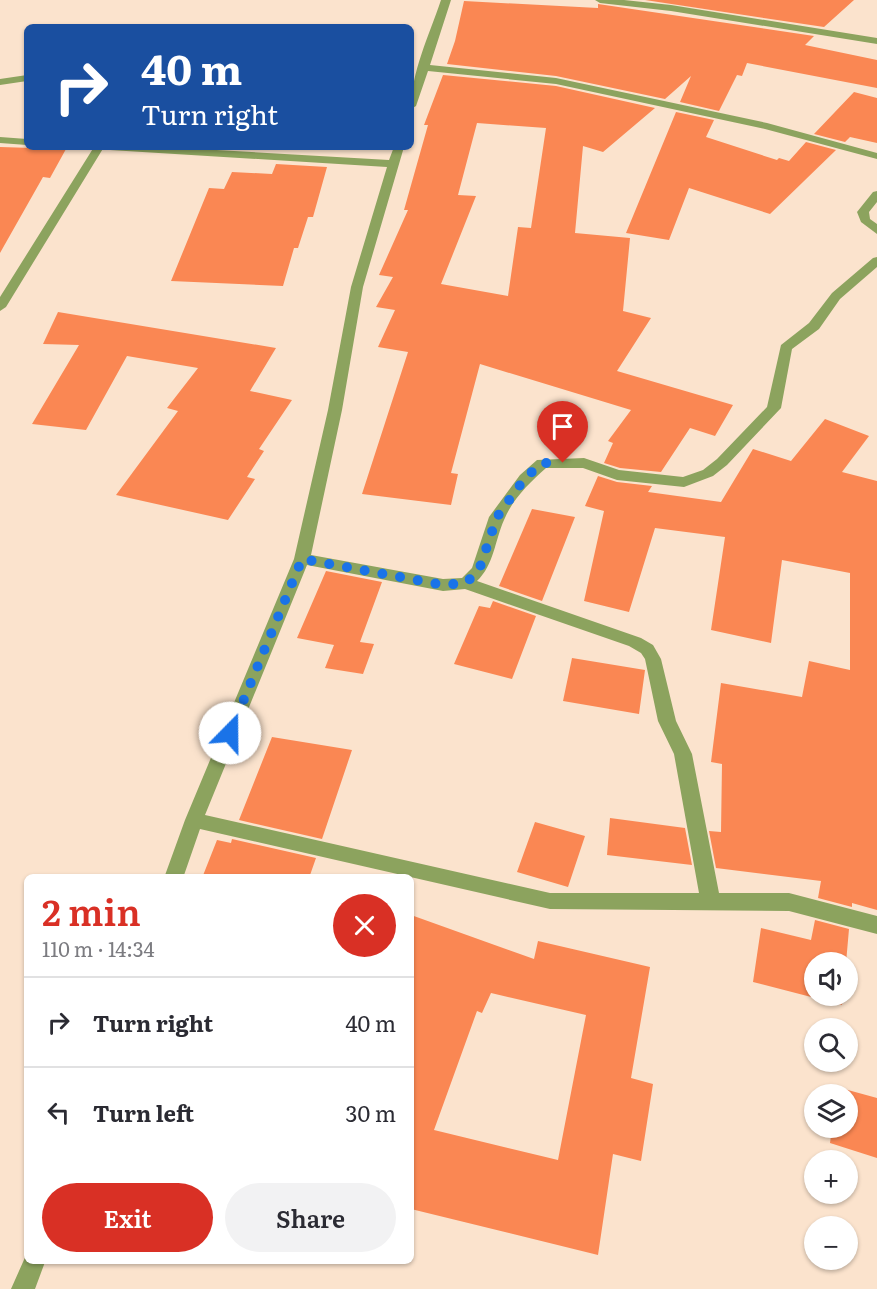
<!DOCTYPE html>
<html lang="en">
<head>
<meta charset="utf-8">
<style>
	:root { --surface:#fff; --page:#f2f2f3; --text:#2b2b33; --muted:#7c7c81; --line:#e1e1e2; --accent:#d93025 }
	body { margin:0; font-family:Literata,serif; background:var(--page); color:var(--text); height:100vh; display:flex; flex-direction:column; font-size:22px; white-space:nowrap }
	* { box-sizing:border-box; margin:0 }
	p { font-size:20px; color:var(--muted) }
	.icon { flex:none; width:33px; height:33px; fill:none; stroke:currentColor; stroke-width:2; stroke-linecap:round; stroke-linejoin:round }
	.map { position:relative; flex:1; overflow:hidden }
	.sheet { position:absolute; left:24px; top:874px; width:390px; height:390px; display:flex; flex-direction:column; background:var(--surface); border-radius:9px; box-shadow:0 2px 4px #0004 }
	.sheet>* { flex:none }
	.hud { position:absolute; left:24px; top:24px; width:390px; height:126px; border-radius:9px; box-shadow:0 2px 4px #0004; background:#1a4fa0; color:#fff; overflow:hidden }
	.controls { position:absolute; left:804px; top:952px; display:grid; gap:12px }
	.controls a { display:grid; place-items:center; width:54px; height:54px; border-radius:50%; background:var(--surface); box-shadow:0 2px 4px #0004; font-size:30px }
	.pin { position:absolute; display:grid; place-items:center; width:51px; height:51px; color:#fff; margin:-62px -26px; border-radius:50% 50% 50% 0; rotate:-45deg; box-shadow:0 0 6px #0007 }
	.pin .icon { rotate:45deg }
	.me { position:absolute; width:66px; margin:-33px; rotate:22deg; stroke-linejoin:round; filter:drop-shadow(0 0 4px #0008) }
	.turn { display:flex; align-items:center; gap:21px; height:126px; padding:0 18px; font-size:27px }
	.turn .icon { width:78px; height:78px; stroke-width:2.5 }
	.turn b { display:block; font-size:42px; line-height:51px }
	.round { display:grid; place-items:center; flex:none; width:63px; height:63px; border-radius:32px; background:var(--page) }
	.overview { display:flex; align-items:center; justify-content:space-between; height:102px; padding:0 18px }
	h1 { font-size:36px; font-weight:600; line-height:45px; color:var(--accent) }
	.action { display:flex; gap:12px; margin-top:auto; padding:12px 18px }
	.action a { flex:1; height:69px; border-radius:36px; background:var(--accent); color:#fff; font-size:24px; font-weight:600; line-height:69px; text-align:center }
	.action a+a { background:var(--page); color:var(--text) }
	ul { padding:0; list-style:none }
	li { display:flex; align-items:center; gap:18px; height:90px; padding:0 18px; border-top:2px solid var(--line) }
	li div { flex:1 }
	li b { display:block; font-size:22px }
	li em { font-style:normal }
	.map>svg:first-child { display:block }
	.building { fill:#fa8753; fill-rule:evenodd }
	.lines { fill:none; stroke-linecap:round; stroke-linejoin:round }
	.minor { fill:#8ca35e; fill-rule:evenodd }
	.route { stroke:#1a73e8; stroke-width:10; stroke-dasharray:0 18 }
</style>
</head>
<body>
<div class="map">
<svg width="877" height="1289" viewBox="0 0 877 1289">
	<rect width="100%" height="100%" fill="#fbe3cd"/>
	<path class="building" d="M 645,0 L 854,0 L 824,27 Z
		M 464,1 L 598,8 L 598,4 L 814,36 L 805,45 L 877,60 L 877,88 L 747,63 L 742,76 L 737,75 L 719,111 L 680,102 L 691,76 L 665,99 L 556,76 L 447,64 L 455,41 Z
		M 443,75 L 556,86 L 655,108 L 603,152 L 583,146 L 575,233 L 630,238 L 623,311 L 651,318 L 617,371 L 733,405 L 715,436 L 690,428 L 661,472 L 620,468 L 604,463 L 613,443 L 608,441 L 631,410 L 480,364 L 451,473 L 458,474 L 451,505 L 362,494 L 408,352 L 378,347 L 395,310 L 376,307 L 393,277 L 379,275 L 408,210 L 404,210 L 428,125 L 424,125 ZM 477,123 L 546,128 L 531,228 L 518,227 L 508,296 L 441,284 L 476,196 L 458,195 Z
		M 854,92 L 877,98 L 877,143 L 850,137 L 845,142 L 814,134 Z
		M 676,112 L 714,120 L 706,137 L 777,160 L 779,158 L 789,161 L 806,142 L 836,150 L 770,214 L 689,188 L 669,240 L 626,233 Z
		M 0,147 L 66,149 L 50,178 L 43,177 L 0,253 Z
		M 276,164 L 327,167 L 313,217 L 308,217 L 298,248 L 294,248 L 283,286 L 171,281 L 209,188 L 224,189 L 232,172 L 272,174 Z
		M 58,312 L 276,348 L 250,391 L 292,400 L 259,449 L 264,451 L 247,477 L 255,479 L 228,520 L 116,495 L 178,411 L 167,408 L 198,368 L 127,356 L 86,430 L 32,424 L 79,345 L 43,344 Z
		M 825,419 L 869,436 L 842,472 L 877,481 L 877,910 L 852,903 L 852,907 L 818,898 L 821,881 L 716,868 L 709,831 L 721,832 L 722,764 L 711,762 L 721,683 L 802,697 L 809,661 L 850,670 L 850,573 L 782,560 L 771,643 L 711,630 L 725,537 L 655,528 L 629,612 L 584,601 L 604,511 L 585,506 L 598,476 L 617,482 L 652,486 L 648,492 L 721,502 L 753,449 L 791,461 Z
		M 532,509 L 575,517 L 542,601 L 499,586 Z
		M 326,571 L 382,582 L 360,642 L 374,644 L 363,674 L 325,668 L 334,645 L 297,638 Z
		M 493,601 L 536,616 L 512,679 L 454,664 L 479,606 L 490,608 Z
		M 572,658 L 645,670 L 639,714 L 563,701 Z
		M 272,737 L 352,750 L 322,839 L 239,820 Z
		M 610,818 L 685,828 L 692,865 L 607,855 Z
		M 535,822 L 585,836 L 568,887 L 517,872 Z
		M 232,839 L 316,858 L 309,878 L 202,878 L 217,840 L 231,843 Z
		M 411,915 L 534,959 L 538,941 L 650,967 L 631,1078 L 653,1084 L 641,1161 L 613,1154 L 598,1255 L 411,1209 ZM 491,993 L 586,1015 L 558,1160 L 434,1130 L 477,1011 L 482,1013 Z
		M 815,920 L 849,929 L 846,963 L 814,963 L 814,996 L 843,996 L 842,1005 L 753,982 L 761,928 L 811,940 Z
		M 837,1087 L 877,1098 L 877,1158 L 830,1143 L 832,1128 L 848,1128 L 848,1095 L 836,1095 Z"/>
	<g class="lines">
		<path class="minor" d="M 441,0 L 451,0 L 430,65 L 556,78 L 767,123 L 877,153 L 877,159 L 765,129 L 556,84 L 428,71 L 416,106 L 411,109 C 411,72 429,36 441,0 Z
			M 595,0 L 624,0 L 671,5 L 877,38 L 877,44 L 671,11 L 600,3 Z
			M 27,75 L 27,81 L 0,85 L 0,79 Z
			M 0,137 L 27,139 L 27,145 L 0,143 Z
			M 94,147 L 104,147 L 6,307 L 0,311 L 0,297 Z
			M 105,147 L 164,147 L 389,160 L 394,147 L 404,147 L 363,287 L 342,410 L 311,555 L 443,579 L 462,578 L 472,568 L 489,517 L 520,475 L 537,460 L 584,458 L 619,470 L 683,477 L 703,470 L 717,459 L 767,407 L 781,345 L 809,323 L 832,293 L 873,258 L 877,257 L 877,267 L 840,299 L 819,329 L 792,349 L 781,408 L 727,465 L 713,476 L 684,487 L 617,480 L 583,468 L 546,468 C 530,482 512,500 504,520 C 495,540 494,565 477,581 L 641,638 L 653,645 L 661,659 L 676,721 L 692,754 L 719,893 L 789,893 L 877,916 L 877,934 L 789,911 L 550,909 L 200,829 L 183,878 L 164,878 L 185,820 L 294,559 L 328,410 L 351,287 L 387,167 L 110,150 ZM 307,565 L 443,591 L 465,589 L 629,646 L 641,653 L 645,659 L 658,721 L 674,754 L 699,893 L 550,893 L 205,815 Z
			M 877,191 L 877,202 L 869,212 L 870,219 L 877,224 L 877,234 L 861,222 L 857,212 L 873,192 Z
			M 27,1253 L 27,1262 L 45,1262 L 35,1289 L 11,1289 Z"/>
	</g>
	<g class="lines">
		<path class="route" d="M 230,733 L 302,559 L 443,585 L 466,583 L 479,570 L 497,517 L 525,478 L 542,463 L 563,463"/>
	</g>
</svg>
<div class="controls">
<a><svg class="icon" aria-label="sound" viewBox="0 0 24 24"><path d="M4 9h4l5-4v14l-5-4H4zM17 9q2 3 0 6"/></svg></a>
<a><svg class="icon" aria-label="search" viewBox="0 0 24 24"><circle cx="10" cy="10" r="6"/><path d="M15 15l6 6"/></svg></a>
<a><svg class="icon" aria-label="layers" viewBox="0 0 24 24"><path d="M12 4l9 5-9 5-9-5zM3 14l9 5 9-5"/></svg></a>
<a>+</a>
<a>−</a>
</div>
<div class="pin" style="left:563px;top:463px;background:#d93025"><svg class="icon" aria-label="arrive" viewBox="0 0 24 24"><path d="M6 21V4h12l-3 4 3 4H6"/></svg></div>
<svg class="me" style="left:230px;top:733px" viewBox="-20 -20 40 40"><circle r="19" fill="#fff"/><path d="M0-13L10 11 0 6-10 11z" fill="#1a73e8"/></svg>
<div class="hud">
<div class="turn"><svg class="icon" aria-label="right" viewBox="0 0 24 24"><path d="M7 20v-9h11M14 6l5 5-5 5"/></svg><div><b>40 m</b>Turn right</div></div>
</div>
<section class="sheet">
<div class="overview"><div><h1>2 min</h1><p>110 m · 14:34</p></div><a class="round" style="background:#d93025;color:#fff"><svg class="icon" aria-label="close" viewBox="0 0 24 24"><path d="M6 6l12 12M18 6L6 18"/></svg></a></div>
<ul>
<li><svg class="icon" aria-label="right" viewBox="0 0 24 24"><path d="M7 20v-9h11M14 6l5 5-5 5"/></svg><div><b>Turn right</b></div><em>40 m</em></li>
<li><svg class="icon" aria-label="left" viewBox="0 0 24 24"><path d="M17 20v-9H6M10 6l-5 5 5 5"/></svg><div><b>Turn left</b></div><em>30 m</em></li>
</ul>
<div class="action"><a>Exit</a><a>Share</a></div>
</section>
</div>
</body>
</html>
